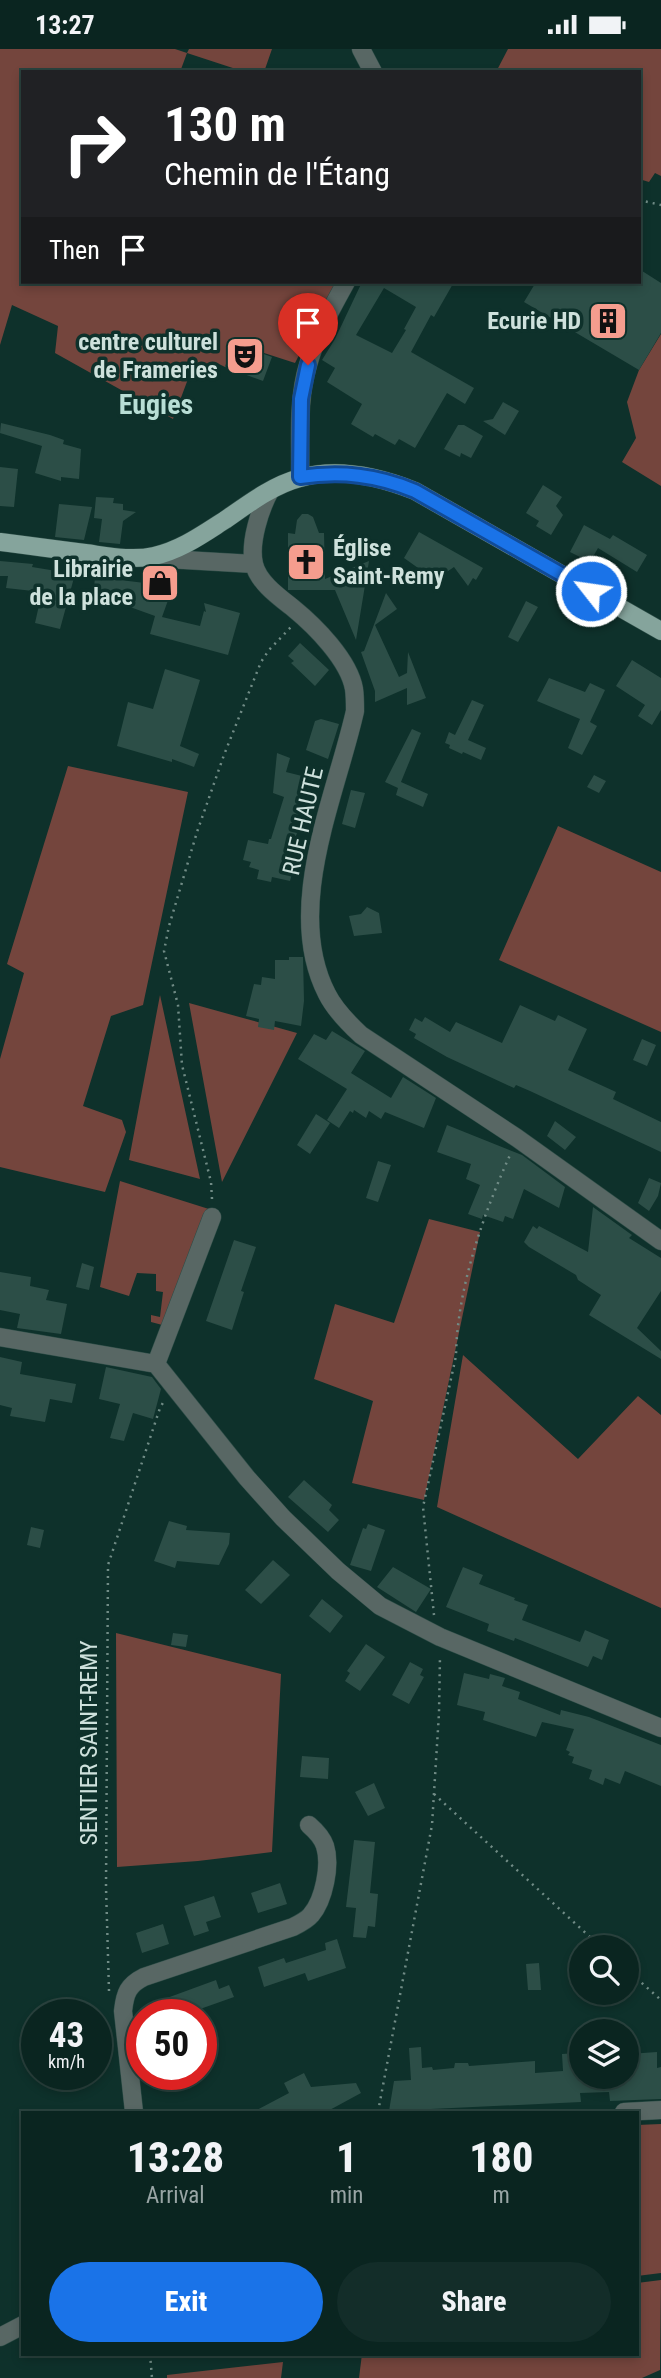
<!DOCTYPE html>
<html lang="en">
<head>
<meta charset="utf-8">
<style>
	:root { --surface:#0a2520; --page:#132d29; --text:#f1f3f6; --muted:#99a5a5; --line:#2a423e; --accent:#1a73e8 }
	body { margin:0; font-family:"Roboto Condensed",sans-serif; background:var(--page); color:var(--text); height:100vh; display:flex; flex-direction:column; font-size:26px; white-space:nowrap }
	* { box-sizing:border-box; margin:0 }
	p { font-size:23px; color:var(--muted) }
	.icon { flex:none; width:38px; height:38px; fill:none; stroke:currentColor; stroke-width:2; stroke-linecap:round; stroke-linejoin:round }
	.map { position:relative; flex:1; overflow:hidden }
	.details { position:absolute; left:21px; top:2062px; width:618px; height:245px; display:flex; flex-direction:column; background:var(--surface); border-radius:0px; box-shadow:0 4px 10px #0003,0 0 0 2px var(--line) }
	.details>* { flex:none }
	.top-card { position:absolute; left:21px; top:21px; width:620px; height:214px; border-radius:0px; box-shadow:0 4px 10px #0003,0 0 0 2px var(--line); background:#202124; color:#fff; overflow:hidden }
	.controls { position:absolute; left:569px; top:1886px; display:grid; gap:14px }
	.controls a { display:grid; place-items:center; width:70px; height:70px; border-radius:50%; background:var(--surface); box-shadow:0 4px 10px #0003,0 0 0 2px var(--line); font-size:35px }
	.speed { position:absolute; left:21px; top:1950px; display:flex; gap:14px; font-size:35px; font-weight:700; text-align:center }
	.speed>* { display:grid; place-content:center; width:91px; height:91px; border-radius:50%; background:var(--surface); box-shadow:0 4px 10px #0003,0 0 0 2px var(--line); line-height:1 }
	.speed small { font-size:18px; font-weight:400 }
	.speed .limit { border:10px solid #d22; background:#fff; color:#111 }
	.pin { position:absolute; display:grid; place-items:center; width:60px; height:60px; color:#fff; margin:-72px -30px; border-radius:50% 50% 50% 0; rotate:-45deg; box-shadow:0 0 7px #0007 }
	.pin .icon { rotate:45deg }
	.me { position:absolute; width:77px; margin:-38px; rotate:300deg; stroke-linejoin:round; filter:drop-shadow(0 0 5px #0008) }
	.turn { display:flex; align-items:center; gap:24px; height:147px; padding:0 28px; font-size:32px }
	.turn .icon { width:91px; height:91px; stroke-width:2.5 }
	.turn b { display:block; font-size:49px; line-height:60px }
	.then { display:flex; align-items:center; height:66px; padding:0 28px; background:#0003; gap:14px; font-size:26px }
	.eta { display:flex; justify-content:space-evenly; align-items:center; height:119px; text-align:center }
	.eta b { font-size:42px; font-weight:800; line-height:49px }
	.primary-button { display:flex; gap:14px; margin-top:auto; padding:14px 28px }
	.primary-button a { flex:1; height:80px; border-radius:42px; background:var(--accent); color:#fff; font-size:28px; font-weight:800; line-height:80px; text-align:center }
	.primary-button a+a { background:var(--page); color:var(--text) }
	.status { display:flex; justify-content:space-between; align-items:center; height:49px; padding:0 35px; background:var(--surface); direction:ltr }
	.status svg { height:19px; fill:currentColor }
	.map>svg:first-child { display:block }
	.green { fill:#74453d }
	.building { fill:#2c4e47; fill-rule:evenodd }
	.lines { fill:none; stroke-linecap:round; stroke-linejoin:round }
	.minor-casing { stroke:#2d4d47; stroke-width:19 }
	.major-casing { stroke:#2d4d47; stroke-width:19 }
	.path { stroke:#718c86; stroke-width:2.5; stroke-dasharray:2 5; stroke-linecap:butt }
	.minor { stroke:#586764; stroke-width:18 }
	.major { stroke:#85a49c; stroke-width:18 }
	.route-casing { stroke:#114b97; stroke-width:18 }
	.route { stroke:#1a73e8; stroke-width:12 }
	.labels { text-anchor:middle; stroke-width:7; stroke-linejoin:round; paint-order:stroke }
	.poi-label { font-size:24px; font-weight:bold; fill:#cee1dc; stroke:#0e312b; text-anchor:end }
	.street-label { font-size:24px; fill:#cee1dc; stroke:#0e312b }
	.quarter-label { font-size:28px; font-weight:bold; fill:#b8ded5; stroke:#0e312b }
</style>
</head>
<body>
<div class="status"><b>13:27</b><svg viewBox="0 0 49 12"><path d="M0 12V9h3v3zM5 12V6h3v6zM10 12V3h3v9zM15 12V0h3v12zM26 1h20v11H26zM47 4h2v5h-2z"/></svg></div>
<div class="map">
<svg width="661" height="2329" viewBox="0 0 661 2329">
	<rect width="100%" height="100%" fill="#0e312b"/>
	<path class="green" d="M 0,0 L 175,0 L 187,4 L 189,0 L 272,0 L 264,23 L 245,23 L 187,4 L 180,23 L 23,23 L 23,233 L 336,233 L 295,314 L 233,294 L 225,318 L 217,314 L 211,326 L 191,322 L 173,370 L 55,304 L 58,277 L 12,256 L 0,296 Z
		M 508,0 L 661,0 L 661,127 L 655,124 L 649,133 L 639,130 L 639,23 L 496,23 Z
		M 661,285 L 661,437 L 622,413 L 636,389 L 627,353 L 639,321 Z
		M 68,717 L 188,743 L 143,956 L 111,967 L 83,1057 L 122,1071 L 126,1083 L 105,1143 L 0,1118 L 0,1010 L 24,924 L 7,915 Z
		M 558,777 L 661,823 L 661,983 L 499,911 Z
		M 160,946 L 200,1130 L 129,1111 Z
		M 189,954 L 297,984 L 222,1133 Z
		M 120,1132 L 212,1161 L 170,1278 L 151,1273 L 151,1266 L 160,1268 L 163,1243 L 156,1242 L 156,1225 L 137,1224 L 129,1247 L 100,1238 Z
		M 429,1170 L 480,1183 L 424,1451 L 352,1434 L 373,1352 L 314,1330 L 335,1255 L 394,1274 Z
		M 463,1306 L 578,1410 L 638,1347 L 661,1366 L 661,1559 L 437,1458 Z
		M 116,1584 L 281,1625 L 272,1803 L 198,1812 L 117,1818 Z
		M 661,2075 L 661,2224 L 637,2227 L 637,2076 Z
		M 661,2231 L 660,2321 L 642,2329 L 359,2329 L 362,2305 L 637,2305 L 637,2234 Z
		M 283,2313 L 281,2329 L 167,2329 L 167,2326 Z"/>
	<path class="building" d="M 639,220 L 661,234 L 661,284 L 639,321 L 524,253 L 536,233 L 639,233 Z
		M 362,233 L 454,233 L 434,268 L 431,266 L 411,303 L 474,339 L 465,355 L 447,344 L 415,399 L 399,390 L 395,396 L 375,385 L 373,388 L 351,375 L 362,355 L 327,333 L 335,319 L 322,311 L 335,290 ZM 384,239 L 416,258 L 404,280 L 406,281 L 392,304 L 356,286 Z
		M 233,294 L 272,308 L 263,332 L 225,318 Z
		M 503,353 L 519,362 L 505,386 L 483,372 L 493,370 Z
		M 1,374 L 50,386 L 64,391 L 63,395 L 81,400 L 79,430 L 61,428 L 61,432 L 35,424 L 42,397 L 0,384 Z
		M 458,376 L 464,376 L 483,387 L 471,409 L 461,404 L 460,408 L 444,400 Z
		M 0,418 L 18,420 L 14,458 L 0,457 Z
		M 543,436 L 562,448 L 556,457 L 563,466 L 551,486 L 536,477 L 539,472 L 526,464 Z
		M 96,448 L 114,449 L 113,454 L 123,455 L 123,461 L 136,463 L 123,472 L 120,495 L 99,493 L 102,470 L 94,469 Z
		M 59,455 L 92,458 L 84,491 L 55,488 Z
		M 302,465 L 308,465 L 313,468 L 319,484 L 324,484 L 325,530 L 369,512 L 356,591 L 335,541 L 288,541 L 288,484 L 295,485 L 297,471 Z
		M 584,476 L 610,490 L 613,486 L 647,506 L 637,523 L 598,499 L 590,513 L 570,503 Z
		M 419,483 L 483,519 L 476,531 L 473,529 L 468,537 L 454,518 L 435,531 L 404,509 Z
		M 0,512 L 33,515 L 32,518 L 75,525 L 60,580 L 35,574 L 42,543 L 6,539 L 8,527 L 0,527 Z
		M 149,526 L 176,529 L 162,568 L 200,577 L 204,562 L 206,563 L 204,554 L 240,564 L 228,606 L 150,585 L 155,567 L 119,554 L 93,550 L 95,528 L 145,534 Z
		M 386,544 L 397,560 L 375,576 L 399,628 L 407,624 L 408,603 L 426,649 L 407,656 L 407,639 L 375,653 L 375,642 L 361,603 L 364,602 Z
		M 526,552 L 538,558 L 518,593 L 508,588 Z
		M 300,594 L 329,621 L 315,637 L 291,614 L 294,612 L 288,607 Z
		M 632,611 L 661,629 L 661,661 L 652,676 L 638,667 L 645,656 L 616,637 Z
		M 165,620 L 200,631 L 180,697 L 199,705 L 194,718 L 172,710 L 172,713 L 117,697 L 128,653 L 153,660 Z
		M 549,629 L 585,643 L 590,634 L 605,641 L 590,673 L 597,677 L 582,706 L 568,699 L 580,670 L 537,652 Z
		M 472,651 L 484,656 L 468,691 L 486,699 L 481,711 L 463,703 L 462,705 L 449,699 L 450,696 L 445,694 L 449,683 L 455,686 Z
		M 321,670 L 339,675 L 328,710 L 306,701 L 315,672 Z
		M 412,680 L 421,684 L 401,733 L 428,745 L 423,758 L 396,746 L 398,739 L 385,733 Z
		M 277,704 L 290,709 L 286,723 L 314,730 L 296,787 L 302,789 L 290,832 L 272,828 L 271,833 L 257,830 L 259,821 L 249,818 L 251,813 L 243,811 L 248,791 L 268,795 L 269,790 L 271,790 L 284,748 L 273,744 Z
		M 594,726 L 606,732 L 599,744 L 587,738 Z
		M 351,741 L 365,744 L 355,779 L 342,775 Z
		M 367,858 L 379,864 L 382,884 L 354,887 L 349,867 L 361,865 Z
		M 289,908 L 303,908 L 304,952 L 301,977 L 275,972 L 274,981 L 258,978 L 259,970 L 246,967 L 254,935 L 261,936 L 262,928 L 275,930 L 275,911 L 289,911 Z
		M 520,956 L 555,972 L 558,966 L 587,980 L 568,1021 L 616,1043 L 613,1050 L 661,1073 L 661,1103 L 530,1042 L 516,1036 L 514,1039 L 447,1008 L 414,989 L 416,985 L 409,981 L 415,969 L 422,973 L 425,968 L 450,983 L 456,973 L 502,994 Z
		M 332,982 L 365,1002 L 351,1024 L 391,1049 L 403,1028 L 436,1049 L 424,1079 L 385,1063 L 381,1070 L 369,1062 L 366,1069 L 354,1061 L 353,1064 L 350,1062 L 339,1079 L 327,1071 L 347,1040 L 298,1010 L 314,985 L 326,991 Z
		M 642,990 L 656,996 L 647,1017 L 633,1011 Z
		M 316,1065 L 330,1074 L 310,1105 L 297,1096 Z
		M 555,1072 L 576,1088 L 565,1101 L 547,1087 Z
		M 447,1076 L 522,1106 L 565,1138 L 559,1159 L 524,1140 L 513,1170 L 505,1167 L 503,1173 L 483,1166 L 482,1170 L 468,1165 L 480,1136 L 466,1130 L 471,1115 L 437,1103 Z
		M 378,1112 L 391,1116 L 378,1153 L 366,1149 Z
		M 649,1129 L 661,1134 L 658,1147 L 649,1162 L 638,1154 Z
		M 593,1158 L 632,1186 L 629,1189 L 661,1209 L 661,1242 L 637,1279 L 661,1302 L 661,1310 L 589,1266 L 601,1246 L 578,1231 L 576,1226 L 529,1198 L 524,1193 L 533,1177 L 537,1180 L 539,1177 L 588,1203 Z
		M 234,1191 L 256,1198 L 241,1242 L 244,1243 L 232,1281 L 206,1272 Z
		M 82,1214 L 94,1218 L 89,1241 L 76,1238 Z
		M 0,1223 L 31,1228 L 30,1237 L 49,1241 L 46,1251 L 67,1255 L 61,1285 L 17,1279 L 20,1265 L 0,1261 Z
		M 0,1308 L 22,1313 L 20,1325 L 76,1335 L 72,1354 L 50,1350 L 45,1373 L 10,1367 L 12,1359 L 0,1356 Z
		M 106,1318 L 152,1328 L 161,1340 L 153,1370 L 133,1364 L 124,1392 L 110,1389 L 120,1355 L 99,1350 Z
		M 304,1431 L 332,1456 L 329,1461 L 339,1471 L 328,1483 L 288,1448 Z
		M 169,1472 L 187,1477 L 186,1481 L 230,1484 L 229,1495 L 219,1516 L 177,1512 L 175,1519 L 154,1512 Z
		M 368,1475 L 385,1481 L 371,1522 L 350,1516 L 363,1479 L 366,1480 Z
		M 31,1478 L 44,1481 L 40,1499 L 27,1496 Z
		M 273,1511 L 290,1526 L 261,1555 L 245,1541 Z
		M 393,1518 L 431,1540 L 416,1563 L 377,1538 Z
		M 463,1518 L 483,1526 L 479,1535 L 515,1549 L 514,1551 L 528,1556 L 522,1571 L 580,1593 L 585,1581 L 609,1591 L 602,1611 L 593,1607 L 588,1618 L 515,1589 L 514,1592 L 487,1582 L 489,1575 L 446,1558 Z
		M 322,1550 L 343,1567 L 330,1584 L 309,1567 Z
		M 173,1584 L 188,1586 L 186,1598 L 171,1596 Z
		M 366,1595 L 385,1608 L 360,1642 L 345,1632 L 350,1624 L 347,1622 Z
		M 410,1613 L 423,1620 L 420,1626 L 424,1628 L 409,1655 L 392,1646 Z
		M 464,1624 L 489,1630 L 490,1625 L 505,1629 L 502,1637 L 520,1643 L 518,1650 L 560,1666 L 561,1661 L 589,1668 L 661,1696 L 661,1737 L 625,1722 L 620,1735 L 605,1729 L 603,1736 L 589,1730 L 592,1721 L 572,1714 L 574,1708 L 568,1706 L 570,1703 L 566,1701 L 574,1680 L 542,1673 L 536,1688 L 483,1671 L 485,1663 L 457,1656 Z
		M 302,1707 L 329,1709 L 328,1730 L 300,1728 Z
		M 374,1734 L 385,1759 L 368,1767 L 355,1743 Z
		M 354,1791 L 375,1793 L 370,1844 L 378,1845 L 375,1878 L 368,1877 L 366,1889 L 353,1888 L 356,1859 L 346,1858 Z
		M 280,1834 L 287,1855 L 258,1864 L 251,1844 Z
		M 214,1847 L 221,1868 L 206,1873 L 209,1882 L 194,1887 L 184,1857 Z
		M 163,1875 L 169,1895 L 142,1904 L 136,1884 Z
		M 337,1890 L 346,1919 L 308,1932 L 305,1924 L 264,1938 L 258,1918 L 284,1909 L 286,1914 L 326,1901 L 325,1894 Z
		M 539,1914 L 541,1941 L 528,1941 L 526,1915 Z
		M 216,1931 L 219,1940 L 229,1936 L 234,1948 L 186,1965 L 161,1965 L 156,1953 Z
		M 421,1998 L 422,2019 L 432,2018 L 433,2021 L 454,2019 L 455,2014 L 468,2014 L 469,2017 L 535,2012 L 535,2024 L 563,2022 L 562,2005 L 579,2004 L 581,2028 L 626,2028 L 626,2019 L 630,2019 L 629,2005 L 657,2003 L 657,2019 L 661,2018 L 661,2050 L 610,2052 L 609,2043 L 580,2044 L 581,2053 L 389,2062 L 394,2032 L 411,2031 L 409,1999 Z
		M 304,2024 L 311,2038 L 356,2034 L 361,2044 L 326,2063 L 253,2063 L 289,2044 L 284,2034 Z"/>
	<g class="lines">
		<g class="minor-casing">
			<path id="minor" d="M 361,0 L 373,23
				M 300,428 C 301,391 297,352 308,316 C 316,286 332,259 346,233
				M 270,442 C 260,460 249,494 254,515 C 258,533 279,548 293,559 C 315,577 349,611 354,640 C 355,647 355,655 355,662 C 336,747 283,860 327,945 C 335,961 348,974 361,986 L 517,1089 L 661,1192
				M 149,509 L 254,515
				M 0,1288 L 156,1315 L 247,1429 L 283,1469 L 338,1522 L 380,1557 L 440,1588 L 661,1679
				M 156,1315 L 212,1168
				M 134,2063 L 123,1962 C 125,1944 128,1936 144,1928 L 293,1878 C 299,1875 307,1871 311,1866 C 324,1851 331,1816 325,1797 C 322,1788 316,1782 309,1776
				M 624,2063 L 661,2061
				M 0,2288 L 23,2276"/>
		</g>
		<g class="major-casing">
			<path id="major" d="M 0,493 C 28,497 57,500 85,504 C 108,507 132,512 154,507 C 181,501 203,485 225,471 C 248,455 273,436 300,429 C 338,418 380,428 415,442 L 661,582"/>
		</g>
		<path class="path" d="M 639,151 L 661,156
			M 212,1150 L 211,1133 L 182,1016 L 178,956 L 164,902 L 169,877 L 197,783 L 224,706 L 261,613 L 269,601 L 291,578
			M 434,1566 L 423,1458 L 456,1307 C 457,1240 483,1166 510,1106
			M 434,1745 L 602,1899
			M 626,1920 L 661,1951
			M 109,1942 L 106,1838 L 108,1516 L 160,1359 L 164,1352
			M 378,2063 L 432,1776 L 439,1664 L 440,1607
			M 150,2305 L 152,2329"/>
		<use href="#minor" class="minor"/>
		<use href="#major" class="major"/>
	</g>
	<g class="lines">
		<g class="route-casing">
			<path id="route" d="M 308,316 L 301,350 L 300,428 C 341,422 377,426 415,442 L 591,542"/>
		</g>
		<use href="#route" class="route"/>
	</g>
	<defs>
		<g id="building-square" transform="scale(2.0125)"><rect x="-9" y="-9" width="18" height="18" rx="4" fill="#f59d8e" stroke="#0e312b"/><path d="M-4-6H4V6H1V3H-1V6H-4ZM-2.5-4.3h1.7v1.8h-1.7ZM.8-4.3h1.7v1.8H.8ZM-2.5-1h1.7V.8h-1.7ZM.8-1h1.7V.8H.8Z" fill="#111"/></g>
		<g id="theatre-square" transform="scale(2.0125)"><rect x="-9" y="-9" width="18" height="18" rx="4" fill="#f59d8e" stroke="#0e312b"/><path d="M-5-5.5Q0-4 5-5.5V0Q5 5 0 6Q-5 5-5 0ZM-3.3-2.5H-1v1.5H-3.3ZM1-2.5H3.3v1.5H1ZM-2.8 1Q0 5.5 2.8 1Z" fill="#111"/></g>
		<g id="church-square" transform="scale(2.0125)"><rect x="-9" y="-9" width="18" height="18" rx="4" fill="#f59d8e" stroke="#0e312b"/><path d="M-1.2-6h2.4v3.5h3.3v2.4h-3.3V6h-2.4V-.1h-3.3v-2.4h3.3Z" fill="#111"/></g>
		<g id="shop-square" transform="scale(2.0125)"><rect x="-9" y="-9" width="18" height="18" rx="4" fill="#f59d8e" stroke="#0e312b"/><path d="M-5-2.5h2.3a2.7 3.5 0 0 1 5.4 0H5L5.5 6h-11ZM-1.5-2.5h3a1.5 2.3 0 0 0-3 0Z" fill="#111"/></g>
	</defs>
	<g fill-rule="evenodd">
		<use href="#building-square" x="608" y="272"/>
		<use href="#theatre-square" x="245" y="307"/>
		<use href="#church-square" x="306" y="513"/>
		<use href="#shop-square" x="160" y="534"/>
	</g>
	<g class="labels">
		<g class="poi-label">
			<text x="581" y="280">Ecurie HD</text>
			<text x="218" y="301">centre culturel<tspan x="218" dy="28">de Frameries</tspan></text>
			<text x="333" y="507" text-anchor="start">Église<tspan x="333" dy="28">Saint-Remy</tspan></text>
			<text x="133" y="528">Librairie<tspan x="133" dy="28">de la place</tspan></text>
		</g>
		<g class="street-label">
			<text transform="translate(303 772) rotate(-77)" y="8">RUE HAUTE</text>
			<text transform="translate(89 1694) rotate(-90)" y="8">SENTIER SAINT-REMY</text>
		</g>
		<g class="quarter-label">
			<text x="156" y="365">Eugies</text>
		</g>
	</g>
</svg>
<div class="controls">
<a><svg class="icon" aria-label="search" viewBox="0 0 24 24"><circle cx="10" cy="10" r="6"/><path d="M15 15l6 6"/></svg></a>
<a><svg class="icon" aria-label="layers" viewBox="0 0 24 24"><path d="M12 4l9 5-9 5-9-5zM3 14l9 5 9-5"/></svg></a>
</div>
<div class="speed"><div>43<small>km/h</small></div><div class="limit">50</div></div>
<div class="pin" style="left:308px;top:316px;background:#d93025"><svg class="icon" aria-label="arrive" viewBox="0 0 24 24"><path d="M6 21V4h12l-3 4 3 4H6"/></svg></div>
<svg class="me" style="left:591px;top:542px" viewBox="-20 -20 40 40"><circle r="17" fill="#1a73e8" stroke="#fff" stroke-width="3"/><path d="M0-11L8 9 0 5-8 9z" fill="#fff"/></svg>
<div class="top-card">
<div class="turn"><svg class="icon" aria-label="right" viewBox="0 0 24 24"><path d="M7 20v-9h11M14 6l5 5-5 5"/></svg><div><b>130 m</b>Chemin de l'Étang</div></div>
<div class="then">Then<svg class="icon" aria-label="arrive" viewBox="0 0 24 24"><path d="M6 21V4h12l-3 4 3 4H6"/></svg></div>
</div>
<section class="details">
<div class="eta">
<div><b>13:28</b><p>Arrival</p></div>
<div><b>1</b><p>min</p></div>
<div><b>180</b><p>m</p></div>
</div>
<div class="primary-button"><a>Exit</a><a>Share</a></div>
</section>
</div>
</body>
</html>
